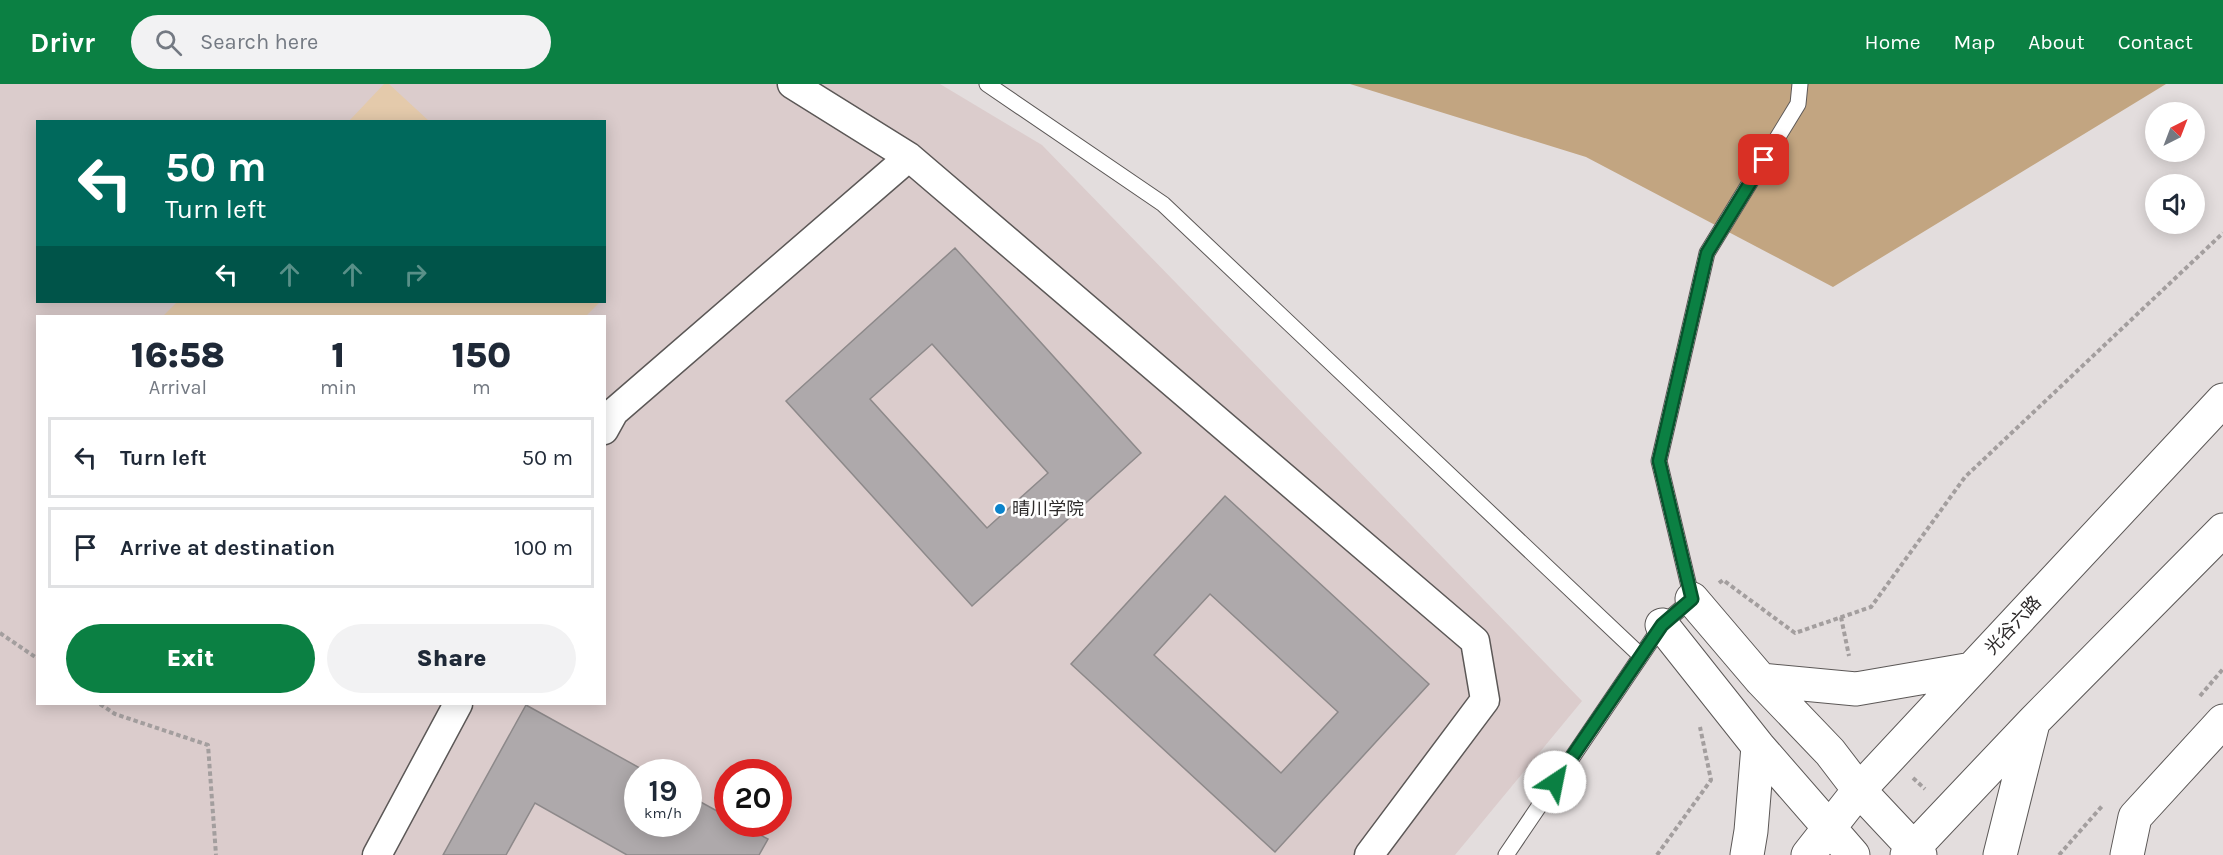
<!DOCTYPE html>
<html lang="en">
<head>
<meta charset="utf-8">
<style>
	:root { --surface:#fff; --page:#f2f2f3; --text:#1f2937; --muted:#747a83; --line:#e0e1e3; --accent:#0b8043 }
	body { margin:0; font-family:Karla,"Noto Sans SC",sans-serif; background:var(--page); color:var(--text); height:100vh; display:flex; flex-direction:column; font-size:22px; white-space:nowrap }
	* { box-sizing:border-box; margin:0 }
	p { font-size:20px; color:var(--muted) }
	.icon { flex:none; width:33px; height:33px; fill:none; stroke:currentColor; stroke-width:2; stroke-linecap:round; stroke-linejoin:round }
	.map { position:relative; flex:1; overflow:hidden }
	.sheet { position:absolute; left:36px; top:231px; width:570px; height:390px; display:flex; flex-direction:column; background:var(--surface); border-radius:0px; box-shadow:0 3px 15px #0003 }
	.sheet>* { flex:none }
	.hud { position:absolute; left:36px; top:36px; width:570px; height:183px; border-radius:0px; box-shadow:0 3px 15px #0003; background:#00695c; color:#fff; overflow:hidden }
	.needle { width:39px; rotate:42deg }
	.buttons { position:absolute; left:2145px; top:18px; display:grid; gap:12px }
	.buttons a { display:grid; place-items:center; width:60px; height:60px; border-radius:50%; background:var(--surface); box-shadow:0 3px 15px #0003; font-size:30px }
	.speed { position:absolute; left:624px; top:675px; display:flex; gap:12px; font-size:30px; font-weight:700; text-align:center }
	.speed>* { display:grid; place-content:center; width:78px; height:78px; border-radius:50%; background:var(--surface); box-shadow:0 3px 15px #0003; line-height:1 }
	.speed small { font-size:15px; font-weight:400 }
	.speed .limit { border:9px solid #d22; background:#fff; color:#111 }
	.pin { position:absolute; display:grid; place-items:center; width:51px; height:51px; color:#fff; margin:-26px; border-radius:12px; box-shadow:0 3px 9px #0006 }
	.me { position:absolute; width:66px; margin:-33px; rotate:34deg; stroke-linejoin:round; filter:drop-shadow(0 0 4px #0008) }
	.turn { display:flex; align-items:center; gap:21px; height:126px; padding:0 30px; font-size:27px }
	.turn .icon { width:78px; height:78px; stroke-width:2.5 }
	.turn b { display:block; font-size:42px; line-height:51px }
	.lanes { display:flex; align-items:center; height:57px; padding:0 30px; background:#0003; justify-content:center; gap:30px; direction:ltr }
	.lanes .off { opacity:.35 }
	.eta { display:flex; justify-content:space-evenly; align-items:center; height:102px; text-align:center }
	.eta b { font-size:36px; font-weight:800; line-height:42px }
	.primary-button { display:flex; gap:12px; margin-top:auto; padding:12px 30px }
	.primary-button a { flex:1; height:69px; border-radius:36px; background:var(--accent); color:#fff; font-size:24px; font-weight:800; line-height:69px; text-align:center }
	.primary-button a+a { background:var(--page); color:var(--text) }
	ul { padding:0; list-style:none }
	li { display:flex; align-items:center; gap:18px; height:81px; margin:0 12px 9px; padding:0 18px; border:3px solid var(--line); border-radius:0px }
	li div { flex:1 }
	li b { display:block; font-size:22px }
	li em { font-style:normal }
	header { display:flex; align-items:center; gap:36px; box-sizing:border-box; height:84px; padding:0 30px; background:var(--accent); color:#fff }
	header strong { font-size:28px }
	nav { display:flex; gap:33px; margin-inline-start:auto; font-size:21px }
	.search { width:420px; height:54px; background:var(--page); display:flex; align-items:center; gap:15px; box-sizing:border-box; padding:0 21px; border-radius:33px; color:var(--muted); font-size:22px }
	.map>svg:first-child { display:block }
	.built { fill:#dbcccc; fill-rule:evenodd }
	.green { fill:#e4caab }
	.forest { fill:#c2a581 }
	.building { fill:#aea9ab; stroke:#8d898a; stroke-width:1.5; fill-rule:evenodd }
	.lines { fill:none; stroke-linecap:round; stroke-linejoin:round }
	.lane-casing { stroke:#5c5857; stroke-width:17 }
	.street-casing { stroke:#5c5857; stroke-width:31 }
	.secondary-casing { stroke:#5c5857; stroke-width:35 }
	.path { stroke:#a39e9e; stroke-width:4; stroke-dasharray:4.5 3; stroke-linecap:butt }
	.lane { stroke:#fff; stroke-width:15 }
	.street { stroke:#fff; stroke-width:28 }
	.secondary { stroke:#fff; stroke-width:33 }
	.route-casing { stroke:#07532c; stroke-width:15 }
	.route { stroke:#0b8043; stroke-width:10 }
	.poi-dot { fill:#0b83cb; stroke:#fff; stroke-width:2 }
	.labels { text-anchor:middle; stroke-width:5; stroke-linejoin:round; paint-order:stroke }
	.poi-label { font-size:18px; fill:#2d2a2a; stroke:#fff; text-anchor:start }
	.street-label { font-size:18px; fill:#2d2a2a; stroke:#fff }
</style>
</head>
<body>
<header>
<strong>Drivr</strong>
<div class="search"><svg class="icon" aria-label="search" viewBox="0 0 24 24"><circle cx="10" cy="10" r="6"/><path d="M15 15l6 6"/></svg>Search here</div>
<nav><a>Home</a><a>Map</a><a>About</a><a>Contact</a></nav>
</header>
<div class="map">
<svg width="2223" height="771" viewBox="0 0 2223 771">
	<rect width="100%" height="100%" fill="#e3dddd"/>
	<path class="built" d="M 0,0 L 940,0 L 1042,61 L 1582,617 L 1455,771 L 0,771 ZM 38,38 L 604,38 L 604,218 L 38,218 ZM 38,232 L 604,232 L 604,620 L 38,620 ZM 638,688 L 688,688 L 688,740 L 638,740 ZM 728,688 L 778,688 L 778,740 L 728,740 Z"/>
	<path class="green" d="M 384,0 L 389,0 L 429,37 L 349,37 Z
		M 177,218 L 600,218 L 586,232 L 163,232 Z"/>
	<path class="forest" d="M 1350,0 L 2166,0 L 1833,203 L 1586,73 Z"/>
	<path class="building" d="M 955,164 L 1141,369 L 972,522 L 786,317 ZM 932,260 L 1048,389 L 987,444 L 870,315 Z
		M 1225,412 L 1429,600 L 1275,768 L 1071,580 ZM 1210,510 L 1338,628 L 1281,689 L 1154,571 Z
		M 526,621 L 647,688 L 638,688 L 638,740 L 688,740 L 688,711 L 728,733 L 728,740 L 739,740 L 768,755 L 759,771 L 627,771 L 535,719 L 506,771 L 443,771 Z"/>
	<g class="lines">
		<g class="lane-casing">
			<path id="lane" d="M 987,0 L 1163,120 L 1640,571
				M 1506,771 L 1662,541 L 1692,515 L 1659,377 L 1707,169 L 1798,20 L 1800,0"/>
		</g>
		<g class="street-casing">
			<path id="street" d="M 792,0 L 909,73 L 1475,557 L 1485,616 L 1369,771
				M 604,346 L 614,328 L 909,73
				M 377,771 L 458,620"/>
		</g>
		<g class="secondary-casing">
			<path id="secondary" d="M 1692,515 L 1761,596 L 1830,668 L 1859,706 L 1920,771
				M 1662,541 L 1758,662 L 1853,771
				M 1761,596 L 1856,605 L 1972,585
				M 1747,771 L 1751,747 L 1758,662
				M 1808,771 L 1859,706 L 2223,316
				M 1907,771 L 2034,637 L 2223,446
				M 2000,771 L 2033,639
				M 2127,771 L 2135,733 L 2223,637"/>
		</g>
		<path class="path" d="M 1719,499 L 1723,496 L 1795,549 L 1871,523 L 1965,393 L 2223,149
			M 1841,533 L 1849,572
			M 0,549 L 38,575
			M 2200,612 L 2223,585
			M 100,620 L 115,630 L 208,661 L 216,771
			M 1913,694 L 1925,705
			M 1657,771 L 1711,696 L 1700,643
			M 2059,771 L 2103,721"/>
		<use href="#lane" class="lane"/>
		<use href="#street" class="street"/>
		<use href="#secondary" class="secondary"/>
	</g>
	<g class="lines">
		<g class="route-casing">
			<path id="route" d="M 1555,698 L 1662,541 L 1692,515 L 1659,377 L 1707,169 L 1764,76"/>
		</g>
		<use href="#route" class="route"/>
	</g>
	<circle class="poi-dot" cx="1000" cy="425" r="6"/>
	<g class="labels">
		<g class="poi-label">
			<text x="1012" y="431">晴川学院</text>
		</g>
		<g class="street-label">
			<text transform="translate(2013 541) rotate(-47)" y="6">光谷六路</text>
		</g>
	</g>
</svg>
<div class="buttons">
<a><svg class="needle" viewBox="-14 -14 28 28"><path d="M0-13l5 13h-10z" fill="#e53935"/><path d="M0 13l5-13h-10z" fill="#747a83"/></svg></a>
<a><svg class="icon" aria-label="sound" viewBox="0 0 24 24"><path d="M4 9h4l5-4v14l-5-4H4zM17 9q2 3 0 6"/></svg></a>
</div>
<div class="speed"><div>19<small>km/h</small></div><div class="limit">20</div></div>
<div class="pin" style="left:1764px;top:76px;background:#d93025"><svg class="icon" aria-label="arrive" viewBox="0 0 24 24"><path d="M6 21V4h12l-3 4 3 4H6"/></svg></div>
<svg class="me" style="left:1555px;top:698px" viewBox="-20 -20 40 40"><circle r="19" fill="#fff"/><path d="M0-13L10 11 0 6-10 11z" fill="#0b8043"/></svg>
<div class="hud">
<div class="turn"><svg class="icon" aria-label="left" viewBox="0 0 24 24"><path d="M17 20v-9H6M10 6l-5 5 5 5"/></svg><div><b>50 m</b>Turn left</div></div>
<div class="lanes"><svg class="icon" aria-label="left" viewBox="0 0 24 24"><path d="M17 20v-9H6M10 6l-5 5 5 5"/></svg><svg class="icon off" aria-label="ahead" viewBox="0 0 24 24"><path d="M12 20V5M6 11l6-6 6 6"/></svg><svg class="icon off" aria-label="ahead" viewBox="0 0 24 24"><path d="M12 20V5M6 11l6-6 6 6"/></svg><svg class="icon off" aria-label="right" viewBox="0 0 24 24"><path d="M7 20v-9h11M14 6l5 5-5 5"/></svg></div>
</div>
<section class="sheet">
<div class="eta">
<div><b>16:58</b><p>Arrival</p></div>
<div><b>1</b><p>min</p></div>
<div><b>150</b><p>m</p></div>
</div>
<ul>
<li><svg class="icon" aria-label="left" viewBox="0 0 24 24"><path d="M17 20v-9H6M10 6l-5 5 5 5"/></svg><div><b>Turn left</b></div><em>50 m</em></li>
<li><svg class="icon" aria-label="arrive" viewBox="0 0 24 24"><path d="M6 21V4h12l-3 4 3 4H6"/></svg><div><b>Arrive at destination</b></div><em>100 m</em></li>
</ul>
<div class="primary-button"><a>Exit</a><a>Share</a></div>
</section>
</div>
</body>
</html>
